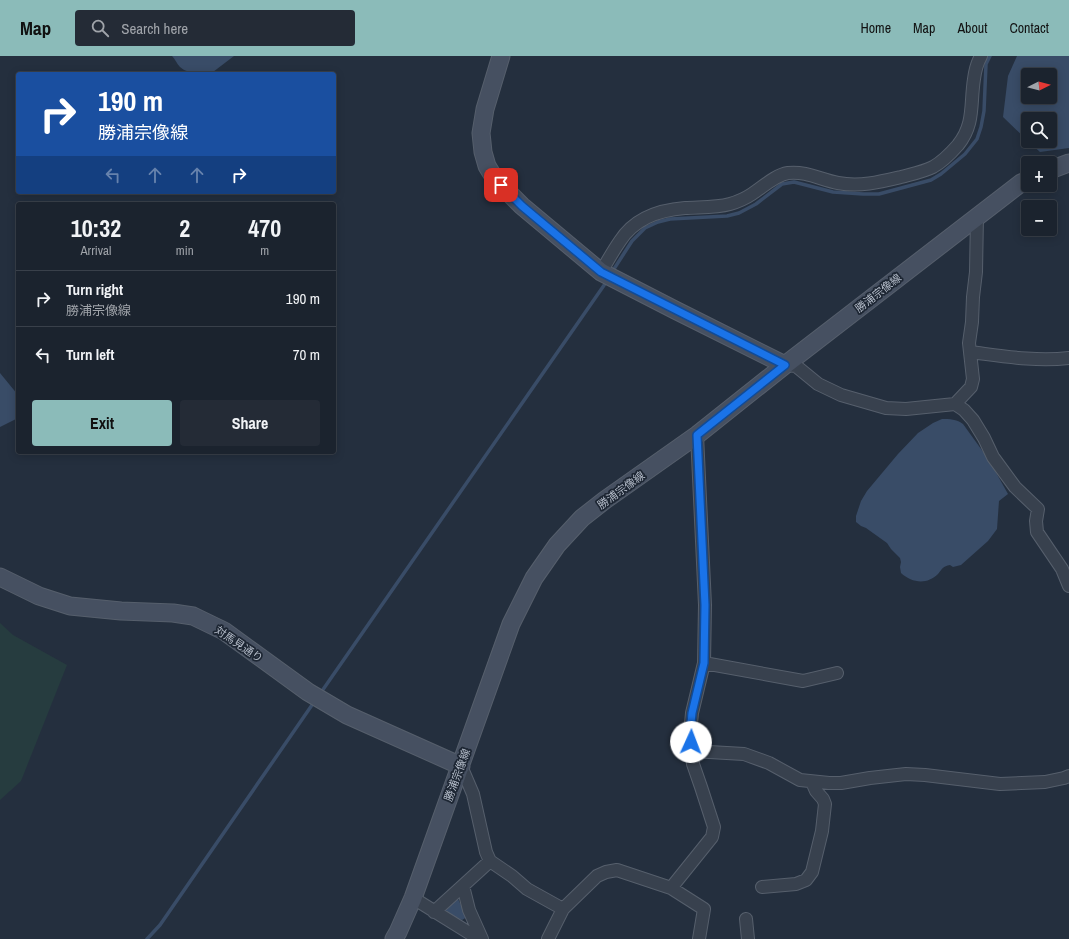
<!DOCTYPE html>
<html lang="en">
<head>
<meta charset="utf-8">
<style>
	:root { --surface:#1b232e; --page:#242b36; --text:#f1f3f6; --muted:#a0a4aa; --line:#39404a; --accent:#8bbbb9 }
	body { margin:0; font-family:"Archivo Narrow","Noto Sans JP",sans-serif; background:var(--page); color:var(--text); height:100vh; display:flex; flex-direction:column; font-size:15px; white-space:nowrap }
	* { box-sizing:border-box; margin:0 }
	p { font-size:13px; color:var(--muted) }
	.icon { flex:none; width:22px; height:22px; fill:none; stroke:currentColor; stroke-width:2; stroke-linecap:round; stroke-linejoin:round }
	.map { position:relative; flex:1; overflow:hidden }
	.side { position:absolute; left:16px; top:146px; width:320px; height:252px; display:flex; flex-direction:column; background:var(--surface); border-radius:4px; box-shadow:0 2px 10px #0003,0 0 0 1px var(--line) }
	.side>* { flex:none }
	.top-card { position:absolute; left:16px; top:16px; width:320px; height:122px; border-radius:4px; box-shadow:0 2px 10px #0003,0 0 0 1px var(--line); background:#1a4fa0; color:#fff; overflow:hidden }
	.needle { width:26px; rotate:84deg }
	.controls { position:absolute; left:1021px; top:12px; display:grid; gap:8px }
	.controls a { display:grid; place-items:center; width:36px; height:36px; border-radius:4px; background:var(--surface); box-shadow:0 2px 10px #0003,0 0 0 1px var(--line); font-size:20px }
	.pin { position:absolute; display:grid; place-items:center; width:34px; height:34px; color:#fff; margin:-17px; border-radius:8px; box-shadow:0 2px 6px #0006 }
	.me { position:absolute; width:44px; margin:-22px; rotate:2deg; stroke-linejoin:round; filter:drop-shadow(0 0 3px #0008) }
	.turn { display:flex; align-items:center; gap:14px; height:84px; padding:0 16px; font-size:18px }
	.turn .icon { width:52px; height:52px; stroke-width:2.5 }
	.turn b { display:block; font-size:28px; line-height:34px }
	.lanes { display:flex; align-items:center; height:38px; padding:0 16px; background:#0003; justify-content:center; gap:20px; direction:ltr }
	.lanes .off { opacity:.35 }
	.eta { display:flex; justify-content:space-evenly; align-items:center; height:68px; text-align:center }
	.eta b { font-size:24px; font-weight:800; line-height:28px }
	.primary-button { display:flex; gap:8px; margin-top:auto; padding:8px 16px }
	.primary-button a { flex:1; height:46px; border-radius:4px; background:var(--accent); color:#111; font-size:16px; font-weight:800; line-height:46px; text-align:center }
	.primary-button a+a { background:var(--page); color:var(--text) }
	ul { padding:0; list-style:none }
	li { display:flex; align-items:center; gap:12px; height:56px; padding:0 16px; border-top:1px solid var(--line) }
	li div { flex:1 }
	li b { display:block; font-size:15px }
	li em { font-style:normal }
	header { display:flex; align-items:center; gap:24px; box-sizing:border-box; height:56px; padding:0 20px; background:var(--accent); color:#111 }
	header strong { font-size:19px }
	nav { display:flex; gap:22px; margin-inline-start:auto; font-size:14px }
	.search { width:280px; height:36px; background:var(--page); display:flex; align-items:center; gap:10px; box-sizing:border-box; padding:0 14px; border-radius:4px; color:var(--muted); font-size:15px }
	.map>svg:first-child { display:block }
	.green { fill:#263c3f }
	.water { fill:#394c67; fill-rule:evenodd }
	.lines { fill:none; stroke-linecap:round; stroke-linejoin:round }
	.stream { stroke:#394c67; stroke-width:3.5 }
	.street-casing { stroke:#565f6c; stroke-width:14 }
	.secondary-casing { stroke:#565f6c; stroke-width:19 }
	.street { stroke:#38414e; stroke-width:12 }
	.secondary { stroke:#465061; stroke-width:17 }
	.route-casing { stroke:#114b97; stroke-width:10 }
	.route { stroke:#1a73e8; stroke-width:7 }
	.labels { text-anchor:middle; stroke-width:3.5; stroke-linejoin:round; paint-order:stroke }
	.street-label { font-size:11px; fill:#b4bcc9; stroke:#1d2633 }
</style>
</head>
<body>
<header>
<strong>Map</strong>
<div class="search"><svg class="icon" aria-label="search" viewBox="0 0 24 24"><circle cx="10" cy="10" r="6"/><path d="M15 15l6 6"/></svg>Search here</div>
<nav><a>Home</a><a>Map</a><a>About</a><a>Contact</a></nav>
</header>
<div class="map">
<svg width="1069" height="883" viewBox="0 0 1069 883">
	<rect width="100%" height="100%" fill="#242f3e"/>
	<path class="green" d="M 0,567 L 13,579 L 67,609 L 21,725 L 0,744 Z"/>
	<path class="water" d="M 172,0 L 234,0 L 213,16 C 204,19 187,18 180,11 C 177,8 175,3 172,0 Z
		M 1017,0 L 1069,0 L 1069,92 L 1040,96 L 1028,85 L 1050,85 L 1050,63 L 1028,63 L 1028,85 L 1003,61 L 1008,20 ZM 1028,19 L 1050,19 L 1050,41 L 1028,41 Z
		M 0,317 L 18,339 L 18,362 L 0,371 Z
		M 942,363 C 950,363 956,363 963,368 L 989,404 L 1008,438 L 999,445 L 997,473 L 988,485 L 961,509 L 953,511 L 950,509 C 943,510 942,513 938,518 C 927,529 912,527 901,517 L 900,511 L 901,506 L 900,502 L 891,493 L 887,487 L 866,472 L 861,470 L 856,466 L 856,460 L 861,445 L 867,435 L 898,398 L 918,377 L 933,367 Z
		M 457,841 L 467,861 L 462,864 L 443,855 Z"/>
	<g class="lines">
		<path class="stream" d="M 612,216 L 632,185 L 645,172 L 658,166 L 670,163 L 727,160 L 739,157 L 756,148 L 782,128 L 794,126 L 833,136 L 863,138 L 879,138 L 931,124 L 941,118 L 965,98 L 977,83 L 981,71 L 984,55 L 986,8 L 990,0
			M 322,635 L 607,225
			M 147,883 L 160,869 L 312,649"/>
		<g class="street-casing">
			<path id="street" d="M 601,216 C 607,206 613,195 620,185 C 634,163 659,154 685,152 C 699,151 716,152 730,148 C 737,146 746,142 752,138 C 763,131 775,119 788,117 C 807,115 821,124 838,127 C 860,131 880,126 901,121 C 912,118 923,116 933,111 C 942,106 951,97 958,89 C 975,68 970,48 974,23 C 975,15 977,7 981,0
				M 970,296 C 1002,300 1036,306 1069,302
				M 785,309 L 796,310 L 818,328 L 841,339 L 886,352 L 906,353 L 955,348 L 964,354 L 973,364 L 984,382 L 993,401 L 1015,431 L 1038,453 L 1036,465 L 1037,476 L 1062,513 L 1069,530
				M 955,348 L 971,331 L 973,323 L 969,287 L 972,266 L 973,241 L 976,216 L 977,160
				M 704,607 L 803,625 L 837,617
				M 692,695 L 744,698 L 769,707 L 800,724 L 829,727 L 841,727 L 870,722 L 906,718 L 925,719 L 1000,728 L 1045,726 L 1064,722 L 1069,720
				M 461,710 L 473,738 L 486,796 L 490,805 L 512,820 L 527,833 L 563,853
				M 463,830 L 469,854 L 482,883
				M 762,831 L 796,828 L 806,824 L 812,816 L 822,775 L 825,748 L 823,743 L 816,735 L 812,726
				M 671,832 L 704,853 L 699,883
				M 413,842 L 479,883
				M 434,856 L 490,805
				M 746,863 L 748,883
				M 548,883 L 563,853 L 597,820 L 606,816 L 617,814 L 671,832 L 712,781 L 714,771 L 701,731 L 693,708 L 690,678 L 692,657 L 704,607 L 705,549 L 697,379"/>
		</g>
		<g class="secondary-casing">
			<path id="secondary" d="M 501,0 L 485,53 L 481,77 L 483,96 L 487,110 L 495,123 L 522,150 L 601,216 L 675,254 L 785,309
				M 1050,114 L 1069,107
				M 0,521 L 39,540 L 70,550 L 121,555 L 173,557 L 193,560 L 224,575 L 308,636 L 347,659 L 461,710
				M 394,883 L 398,876 L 413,842 L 511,568 L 534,522 L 557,489 L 582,462 L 605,444 L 697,379 L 785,309 L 1021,127 L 1028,124"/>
		</g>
		<use href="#street" class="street"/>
		<use href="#secondary" class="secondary"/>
	</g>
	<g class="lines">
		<g class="route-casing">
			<path id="route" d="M 501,129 L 522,150 L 601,216 L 785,309 L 697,379 L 705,549 L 704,607 L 692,657 L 690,678 L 691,686"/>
		</g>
		<use href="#route" class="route"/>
	</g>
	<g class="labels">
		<g class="street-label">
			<text transform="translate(878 237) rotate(-38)" y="4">勝浦宗像線</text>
			<text transform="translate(621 434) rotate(-36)" y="4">勝浦宗像線</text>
			<text transform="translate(239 588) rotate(34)" y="4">対馬見通り</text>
			<text transform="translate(457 719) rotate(-70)" y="4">勝浦宗像線</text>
		</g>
	</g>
</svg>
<div class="controls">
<a><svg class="needle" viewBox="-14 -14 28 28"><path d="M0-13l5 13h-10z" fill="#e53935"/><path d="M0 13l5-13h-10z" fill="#a0a4aa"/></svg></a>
<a><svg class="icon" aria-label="search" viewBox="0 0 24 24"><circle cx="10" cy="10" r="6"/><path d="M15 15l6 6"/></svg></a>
<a>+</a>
<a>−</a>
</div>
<div class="pin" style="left:501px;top:129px;background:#d93025"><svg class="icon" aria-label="arrive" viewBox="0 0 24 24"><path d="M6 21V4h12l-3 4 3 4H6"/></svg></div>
<svg class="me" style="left:691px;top:686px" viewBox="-20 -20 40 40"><circle r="19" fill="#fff"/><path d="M0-13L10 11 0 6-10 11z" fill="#1a73e8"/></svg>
<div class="top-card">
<div class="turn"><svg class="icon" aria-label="right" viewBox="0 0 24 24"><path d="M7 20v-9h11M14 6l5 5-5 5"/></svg><div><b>190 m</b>勝浦宗像線</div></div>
<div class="lanes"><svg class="icon off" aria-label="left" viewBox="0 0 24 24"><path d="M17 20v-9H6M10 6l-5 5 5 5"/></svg><svg class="icon off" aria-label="ahead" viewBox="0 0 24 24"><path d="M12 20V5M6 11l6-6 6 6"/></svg><svg class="icon off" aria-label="ahead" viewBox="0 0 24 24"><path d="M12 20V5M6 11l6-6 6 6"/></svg><svg class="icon" aria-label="right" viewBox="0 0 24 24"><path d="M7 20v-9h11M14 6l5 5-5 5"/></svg></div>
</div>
<section class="side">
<div class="eta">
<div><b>10:32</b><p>Arrival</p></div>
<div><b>2</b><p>min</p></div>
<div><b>470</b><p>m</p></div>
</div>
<ul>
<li><svg class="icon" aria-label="right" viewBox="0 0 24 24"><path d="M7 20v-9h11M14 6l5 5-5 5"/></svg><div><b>Turn right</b><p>勝浦宗像線</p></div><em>190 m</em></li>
<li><svg class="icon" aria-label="left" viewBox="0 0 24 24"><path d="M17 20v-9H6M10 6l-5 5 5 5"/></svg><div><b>Turn left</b></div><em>70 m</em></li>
</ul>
<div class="primary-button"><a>Exit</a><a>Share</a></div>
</section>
</div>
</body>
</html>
